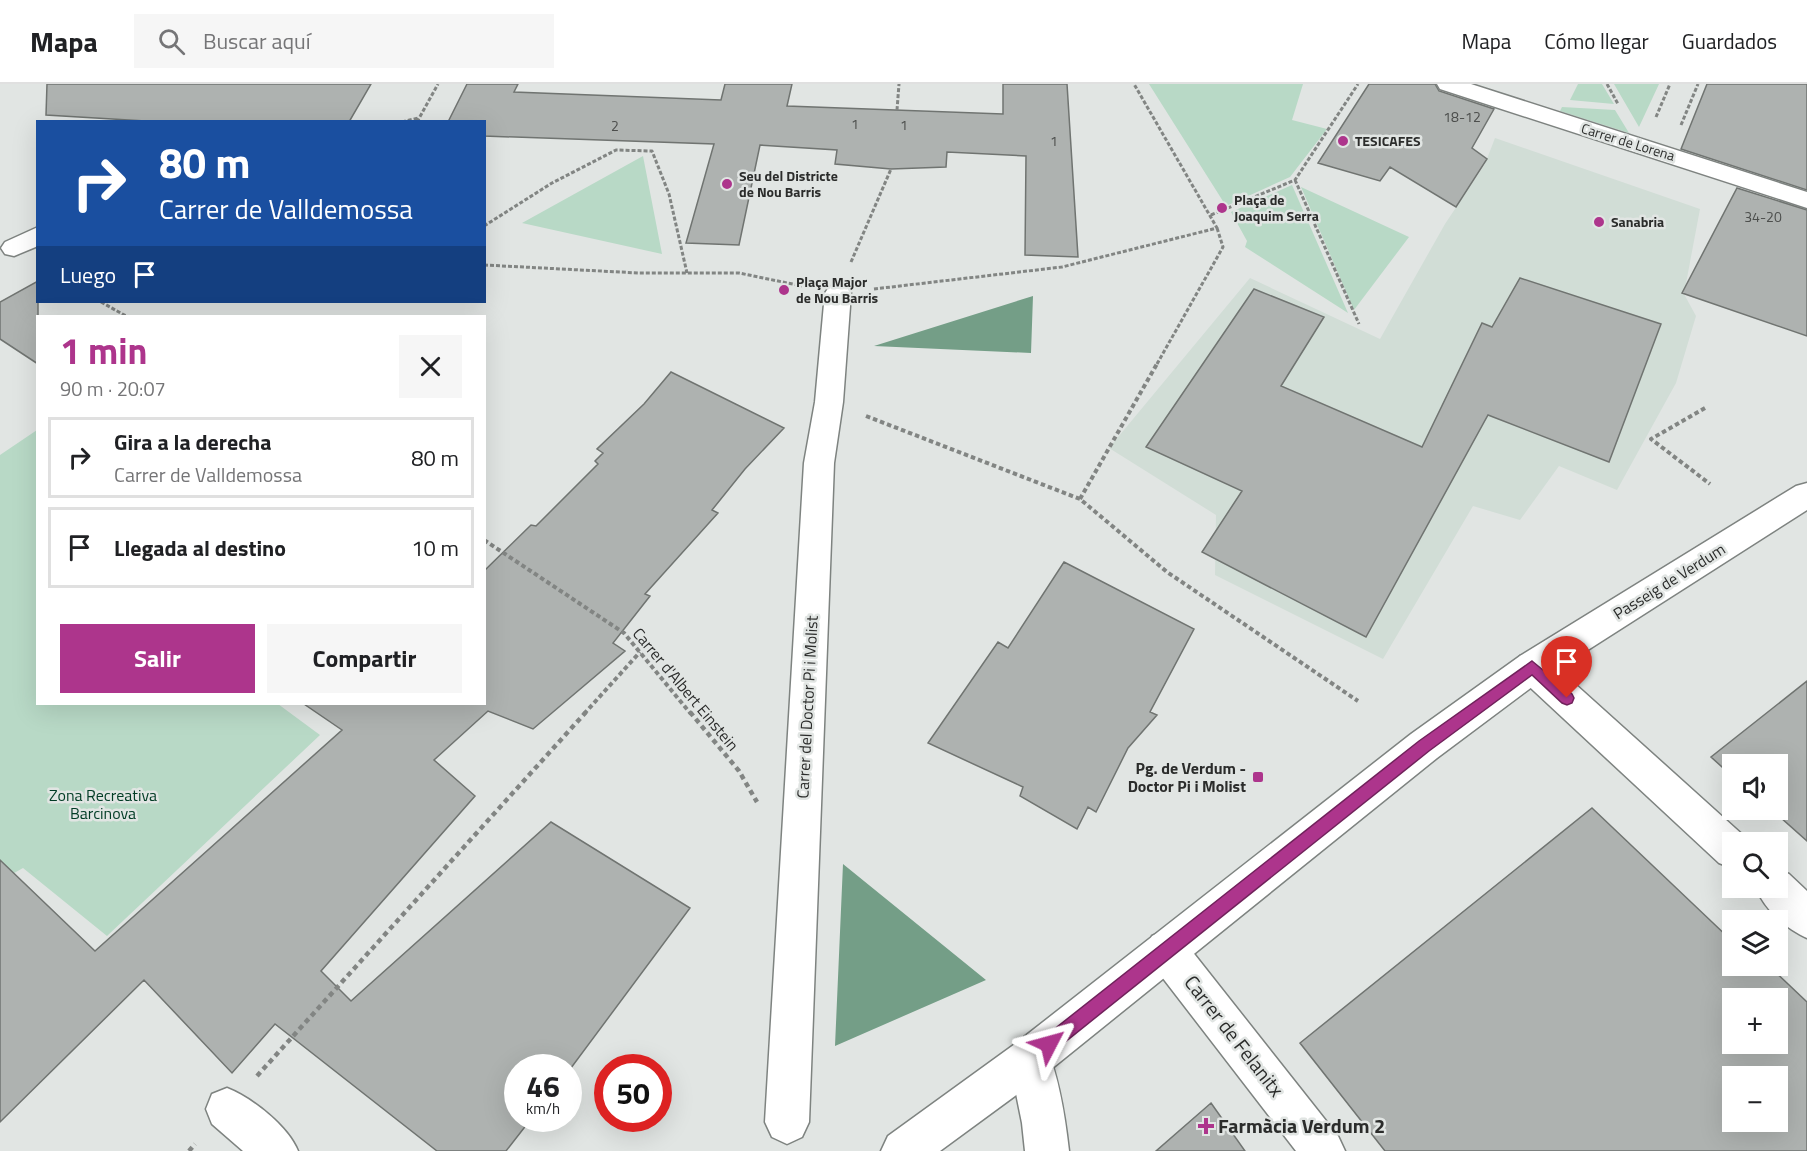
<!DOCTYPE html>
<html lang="es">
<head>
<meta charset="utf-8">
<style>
	:root { --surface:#fff; --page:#f6f6f6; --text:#202124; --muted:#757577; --line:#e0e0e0; --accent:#ad358c }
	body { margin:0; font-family:"Titillium Web",sans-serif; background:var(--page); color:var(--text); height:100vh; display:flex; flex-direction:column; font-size:22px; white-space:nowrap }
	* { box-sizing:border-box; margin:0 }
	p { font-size:20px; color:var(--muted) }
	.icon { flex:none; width:33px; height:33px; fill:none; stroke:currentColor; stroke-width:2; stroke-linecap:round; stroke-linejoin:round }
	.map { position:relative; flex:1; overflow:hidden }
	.panel { position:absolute; left:36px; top:231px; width:450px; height:390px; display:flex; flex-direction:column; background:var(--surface); border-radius:0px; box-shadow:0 6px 24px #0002 }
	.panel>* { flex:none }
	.hud { position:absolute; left:36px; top:36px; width:450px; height:183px; border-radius:0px; box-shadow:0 6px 24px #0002; background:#1a4fa0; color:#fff; overflow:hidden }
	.fabs { position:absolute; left:1722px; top:670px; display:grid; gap:12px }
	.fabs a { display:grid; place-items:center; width:66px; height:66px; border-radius:0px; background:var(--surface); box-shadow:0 6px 24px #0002; font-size:30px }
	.speed { position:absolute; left:504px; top:970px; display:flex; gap:12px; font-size:30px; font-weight:700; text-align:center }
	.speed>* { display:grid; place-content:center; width:78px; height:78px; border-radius:50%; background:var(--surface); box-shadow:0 6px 24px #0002; line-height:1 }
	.speed small { font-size:15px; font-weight:400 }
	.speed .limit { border:9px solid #d22; background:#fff; color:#111 }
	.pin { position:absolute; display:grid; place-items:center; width:51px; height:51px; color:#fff; margin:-62px -26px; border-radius:50% 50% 50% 0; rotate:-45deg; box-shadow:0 0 6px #0007 }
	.pin .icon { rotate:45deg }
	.me { position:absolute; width:66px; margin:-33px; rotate:51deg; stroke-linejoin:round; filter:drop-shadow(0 0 4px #0008) }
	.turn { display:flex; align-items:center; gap:21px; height:126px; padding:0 24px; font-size:27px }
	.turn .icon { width:78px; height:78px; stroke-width:2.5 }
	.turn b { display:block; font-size:42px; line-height:51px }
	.then { display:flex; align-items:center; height:57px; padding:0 24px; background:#0003; gap:12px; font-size:22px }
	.round { display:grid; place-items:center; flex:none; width:63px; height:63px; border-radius:0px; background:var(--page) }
	.head { display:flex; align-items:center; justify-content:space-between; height:102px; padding:0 24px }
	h1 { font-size:36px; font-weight:700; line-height:45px; color:var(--accent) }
	.primary-button { display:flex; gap:12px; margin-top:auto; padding:12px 24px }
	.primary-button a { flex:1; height:69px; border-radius:0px; background:var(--accent); color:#fff; font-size:24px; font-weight:700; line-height:69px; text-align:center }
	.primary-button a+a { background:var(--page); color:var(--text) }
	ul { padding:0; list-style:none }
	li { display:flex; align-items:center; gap:18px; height:81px; margin:0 12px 9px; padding:0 12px; border:3px solid var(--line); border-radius:0px }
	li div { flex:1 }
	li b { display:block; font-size:22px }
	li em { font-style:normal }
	header { display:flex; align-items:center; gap:36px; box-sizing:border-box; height:84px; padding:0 30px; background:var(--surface); border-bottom:2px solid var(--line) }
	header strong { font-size:28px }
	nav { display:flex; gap:33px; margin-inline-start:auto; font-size:21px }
	.search { width:420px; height:54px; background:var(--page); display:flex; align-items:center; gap:15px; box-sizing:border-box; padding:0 21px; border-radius:0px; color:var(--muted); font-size:22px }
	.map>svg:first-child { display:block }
	.built { fill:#d1ddd6 }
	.green { fill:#b8d9c6 }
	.water { fill:#749e87 }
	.building { fill:#aeb2b0; stroke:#707471; stroke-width:1.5; fill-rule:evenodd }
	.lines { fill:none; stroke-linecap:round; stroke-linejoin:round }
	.minor-casing { stroke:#7e8380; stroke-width:3 }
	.major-casing { stroke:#7e8380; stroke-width:3 }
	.path-far2 { stroke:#828583; stroke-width:3; stroke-dasharray:4 2; stroke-linecap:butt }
	.path-far1 { stroke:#828583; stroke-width:4; stroke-dasharray:4.5 3; stroke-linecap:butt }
	.path { stroke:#828583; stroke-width:4.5; stroke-dasharray:5 4; stroke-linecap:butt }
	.minor { fill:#fff; fill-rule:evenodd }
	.major { fill:#fff; fill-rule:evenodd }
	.route { fill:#ad358c; stroke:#70225b; stroke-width:1.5 }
	.poi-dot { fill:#ad358c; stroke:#e1e5e3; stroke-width:2 }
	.labels { text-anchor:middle; stroke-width:5; stroke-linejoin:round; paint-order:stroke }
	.number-label { font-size:14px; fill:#4c4e4c }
	.far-poi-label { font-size:14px; font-weight:bold; fill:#2b2c2b; stroke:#e1e5e3; text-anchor:start }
	.far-street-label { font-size:14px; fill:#2b2c2b; stroke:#e1e5e3 }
	.street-label { font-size:16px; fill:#2b2c2b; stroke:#e1e5e3 }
	.poi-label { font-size:16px; font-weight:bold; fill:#2b2c2b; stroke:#e1e5e3; text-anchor:end }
	.park-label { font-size:16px; fill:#013c25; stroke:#e1e5e3 }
	.near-street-label { font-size:20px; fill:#2b2c2b; stroke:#e1e5e3 }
	.near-poi-label { font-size:20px; font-weight:bold; fill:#2b2c2b; stroke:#e1e5e3; text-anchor:start }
</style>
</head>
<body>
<header>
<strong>Mapa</strong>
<div class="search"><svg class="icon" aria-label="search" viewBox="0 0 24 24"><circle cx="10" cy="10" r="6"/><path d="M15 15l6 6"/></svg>Buscar aquí</div>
<nav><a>Mapa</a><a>Cómo llegar</a><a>Guardados</a></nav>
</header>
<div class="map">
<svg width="1807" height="1067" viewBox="0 0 1807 1067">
	<rect width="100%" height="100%" fill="#e1e5e3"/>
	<path class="built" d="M 1495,54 L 1700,125 L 1684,210 L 1696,232 L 1676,299 L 1617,406 L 1559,382 L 1520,436 L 1473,422 L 1383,575 L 1215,491 L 1216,431 L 1109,364 L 1250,194 L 1380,255 L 1445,140 L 1485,80 Z"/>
	<path class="green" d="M 1149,0 L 1303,0 L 1292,36 L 1327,45 L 1290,93 L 1226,122 Z
		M 1578,0 L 1602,0 L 1614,20 L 1570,16 Z
		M 1614,0 L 1659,0 L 1639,43 Z
		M 1562,23 L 1615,26 L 1629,49 L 1560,27 Z
		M 643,72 L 662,170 L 522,139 Z
		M 1292,101 L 1348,229 L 1245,163 L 1247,157 L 1231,128 Z
		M 1301,103 L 1409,153 L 1354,226 Z
		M 37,346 L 38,620 L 278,620 L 320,651 L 107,852 L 23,784 L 0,797 L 0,371 Z"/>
	<path class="water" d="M 1033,212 L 1031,269 L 874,262 Z
		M 843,780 L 986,896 L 835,962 Z"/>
	<path class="building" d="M 47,0 L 371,0 L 349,38 L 162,38 L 46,31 Z
		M 467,0 L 518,0 L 514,8 L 721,16 L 725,0 L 792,0 L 787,22 L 1003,30 L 1003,0 L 1067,0 L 1078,173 L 1025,171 L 1026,72 L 947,68 L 946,83 L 891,85 L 835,80 L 837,66 L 760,61 L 739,161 L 686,159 L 714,60 L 484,52 L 484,38 L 448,38 Z
		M 1369,0 L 1435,0 L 1439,7 L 1494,25 L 1472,64 L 1487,75 L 1456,123 L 1390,83 L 1380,97 L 1318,79 Z
		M 1707,0 L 1807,0 L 1807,106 L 1681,65 Z
		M 1737,104 L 1807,126 L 1807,252 L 1682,209 Z
		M 1520,194 L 1661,240 L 1609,378 L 1488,331 L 1366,553 L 1202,468 L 1242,407 L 1146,363 L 1254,205 L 1324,233 L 1281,302 L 1422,363 L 1482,239 L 1492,243 Z
		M 38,197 L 38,280 L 0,255 L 0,218 Z
		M 671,288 L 784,344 L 745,385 L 712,426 L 718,429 L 645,510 L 650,512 L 613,559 L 625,567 L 533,645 L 488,627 L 434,676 L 475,712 L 321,887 L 351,917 L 551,738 L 690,824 L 568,988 L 568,984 L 518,984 L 518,1035 L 531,1035 L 506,1067 L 437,1067 L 275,940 L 232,989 L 144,896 L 0,1038 L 0,776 L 95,867 L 342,646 L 304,620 L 484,620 L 484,487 L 531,441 L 536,442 L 598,380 L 595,377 L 603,369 L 597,365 L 644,320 Z
		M 1064,478 L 1194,545 L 1150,628 L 1157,631 L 1128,664 L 1096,728 L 1088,723 L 1077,745 L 1020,712 L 1023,703 L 928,659 L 998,558 L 1008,564 Z
		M 1807,597 L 1807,757 L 1772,726 L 1778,726 L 1778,681 L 1732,681 L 1732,692 L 1711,673 Z
		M 1592,724 L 1732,857 L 1732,882 L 1769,882 L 1807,918 L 1807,1067 L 1385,1067 L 1300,959 ZM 1732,915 L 1778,915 L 1778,960 L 1732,960 ZM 1732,993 L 1778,993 L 1778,1038 L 1732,1038 Z
		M 1211,1019 L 1245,1067 L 1156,1067 Z"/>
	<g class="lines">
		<g class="minor-casing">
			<path id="minor" d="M 1437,0 L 1471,0 L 1807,108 L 1807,124 L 1440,5 Z
				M 38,143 L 38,162 L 14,172 L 5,170 L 1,164 L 5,158 Z
				M 838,200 L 847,203 L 851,209 L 843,318 L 834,379 L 809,1038 L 802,1053 L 787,1060 L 772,1053 L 765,1038 L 804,379 L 815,318 L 825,209 L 829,203 Z
				M 1532,568 L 1544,572 L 1745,753 L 1748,759 L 1732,759 L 1732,784 L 1719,779 L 1520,594 L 1515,583 L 1520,572 Z
				M 1778,786 L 1789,790 L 1807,807 L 1807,854 C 1786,845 1765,826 1756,804 L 1778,804 Z
				M 1166,846 L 1180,852 L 1338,1052 L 1345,1067 L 1296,1067 L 1152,880 L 1146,866 L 1152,852 Z
				M 1030,954 L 1045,960 C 1059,993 1065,1031 1069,1067 L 1025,1067 L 1022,1039 L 1009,975 L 1015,960 Z
				M 227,1004 C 252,1014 288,1042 298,1067 L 243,1067 L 212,1040 L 206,1025 L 212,1010 Z"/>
		</g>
		<g class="major-casing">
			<path id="major" d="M 1807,399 L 1807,426 L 1544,594 L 1437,674 L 1045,990 L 940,1067 L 881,1067 L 888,1052 L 1015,960 L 1411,650 L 1520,572 L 1796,402 Z"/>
		</g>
		<path class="path-far2" d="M 1607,0 L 1618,20
			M 897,26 L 899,0
			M 1656,33 L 1670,0
			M 402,38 L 418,34
			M 417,38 L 438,0
			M 1681,41 L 1698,0
			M 1295,96 L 1359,240
			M 1211,131 L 1295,96 L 1358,0
			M 484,142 L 552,99 L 616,66 L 652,67 L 669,110 L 687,189
			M 851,178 L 891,85
			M 484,181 L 639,189 L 739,189 L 802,202
			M 874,205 L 1062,183 L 1217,144 L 1134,0
			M 101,218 L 126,232
			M 1157,280 L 1223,163 L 1217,144"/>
		<path class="path-far1" d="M 1705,324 L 1651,355 L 1710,400
			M 866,332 L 1080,415 L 1167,488 L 1358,617
			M 1080,415 L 1158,278
			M 484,456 L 624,549 L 691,630
			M 584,630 L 640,568"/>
		<path class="path" d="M 690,628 L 739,687 L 757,718
			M 257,992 L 586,628
			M 189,1067 L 195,1060"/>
		<use href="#minor" class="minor"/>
		<use href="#major" class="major"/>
	</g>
	<path class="route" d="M 1532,577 L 1572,610 L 1574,614 L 1572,619 L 1567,621 L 1562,619 L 1532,591 L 1429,667 L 1055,966 L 1049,969 L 1043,966 L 1040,960 L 1043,954 L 1419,657 Z"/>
	<g class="poi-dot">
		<circle cx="1343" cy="57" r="6"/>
		<circle cx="727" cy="100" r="6"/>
		<circle cx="1222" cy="124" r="6"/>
		<circle cx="1599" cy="138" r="6"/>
		<circle cx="784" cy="206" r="6"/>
		<rect x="1252" y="687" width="12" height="12" rx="3"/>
		<path d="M1203 1033h6v6h6v6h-6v6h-6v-6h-6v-6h6z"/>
	</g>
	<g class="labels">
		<g class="number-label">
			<text x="1462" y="38">18-12</text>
			<text x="855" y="45">1</text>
			<text x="904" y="46">1</text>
			<text x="615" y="47">2</text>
			<text x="1054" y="62">1</text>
			<text x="1763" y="138">34-20</text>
		</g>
		<g class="far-poi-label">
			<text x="1355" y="62">TESICAFES</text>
			<text x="739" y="97">Seu del Districte<tspan x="739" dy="16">de Nou Barris</tspan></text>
			<text x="1234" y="121">Plaça de<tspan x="1234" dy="16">Joaquim Serra</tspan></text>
			<text x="1611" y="143">Sanabria</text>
			<text x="796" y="203">Plaça Major<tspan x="796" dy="16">de Nou Barris</tspan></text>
		</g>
		<g class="far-street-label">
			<text transform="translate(1628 58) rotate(17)" y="5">Carrer de Lorena</text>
		</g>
		<g class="street-label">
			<text transform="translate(1669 497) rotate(-32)" y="6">Passeig de Verdum</text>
			<text transform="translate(686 605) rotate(50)" y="6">Carrer d'Albert Einstein</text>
			<text transform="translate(807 623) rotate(-87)" y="6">Carrer del Doctor Pi i Molist</text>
		</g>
		<g class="poi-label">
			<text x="1246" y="690">Pg. de Verdum -<tspan x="1246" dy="18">Doctor Pi i Molist</tspan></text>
		</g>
		<g class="park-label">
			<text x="103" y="717">Zona Recreativa<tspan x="103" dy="18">Barcinova</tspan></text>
		</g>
		<g class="near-street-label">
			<text transform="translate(1234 952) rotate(52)" y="7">Carrer de Felanitx</text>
		</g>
		<g class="near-poi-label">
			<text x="1218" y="1049">Farmàcia Verdum 2</text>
		</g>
	</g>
</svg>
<div class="fabs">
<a><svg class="icon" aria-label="sound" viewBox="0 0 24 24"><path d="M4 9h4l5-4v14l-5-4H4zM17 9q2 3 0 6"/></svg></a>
<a><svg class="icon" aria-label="search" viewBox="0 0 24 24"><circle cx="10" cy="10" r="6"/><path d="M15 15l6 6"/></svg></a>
<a><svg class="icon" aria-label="layers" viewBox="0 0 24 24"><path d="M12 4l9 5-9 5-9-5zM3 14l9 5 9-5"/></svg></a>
<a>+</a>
<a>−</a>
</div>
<div class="speed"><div>46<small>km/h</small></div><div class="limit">50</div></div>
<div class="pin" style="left:1567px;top:614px;background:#d93025"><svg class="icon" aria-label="arrive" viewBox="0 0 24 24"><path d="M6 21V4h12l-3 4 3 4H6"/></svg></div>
<svg class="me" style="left:1049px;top:960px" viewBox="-20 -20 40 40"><path d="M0-17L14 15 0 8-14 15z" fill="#ad358c" stroke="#fff" stroke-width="4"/></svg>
<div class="hud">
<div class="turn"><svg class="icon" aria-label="right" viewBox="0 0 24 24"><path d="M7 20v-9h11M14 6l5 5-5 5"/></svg><div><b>80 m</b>Carrer de Valldemossa</div></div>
<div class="then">Luego<svg class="icon" aria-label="arrive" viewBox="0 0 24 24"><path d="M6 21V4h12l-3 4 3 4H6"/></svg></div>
</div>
<section class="panel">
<div class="head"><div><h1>1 min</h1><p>90 m · 20:07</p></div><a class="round"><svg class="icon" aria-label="close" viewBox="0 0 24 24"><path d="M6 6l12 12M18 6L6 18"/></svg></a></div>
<ul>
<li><svg class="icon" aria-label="right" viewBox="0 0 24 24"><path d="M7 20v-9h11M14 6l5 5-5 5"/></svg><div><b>Gira a la derecha</b><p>Carrer de Valldemossa</p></div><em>80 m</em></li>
<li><svg class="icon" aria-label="arrive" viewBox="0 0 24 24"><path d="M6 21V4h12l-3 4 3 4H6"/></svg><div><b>Llegada al destino</b></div><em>10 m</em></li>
</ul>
<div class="primary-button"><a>Salir</a><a>Compartir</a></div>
</section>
</div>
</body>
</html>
